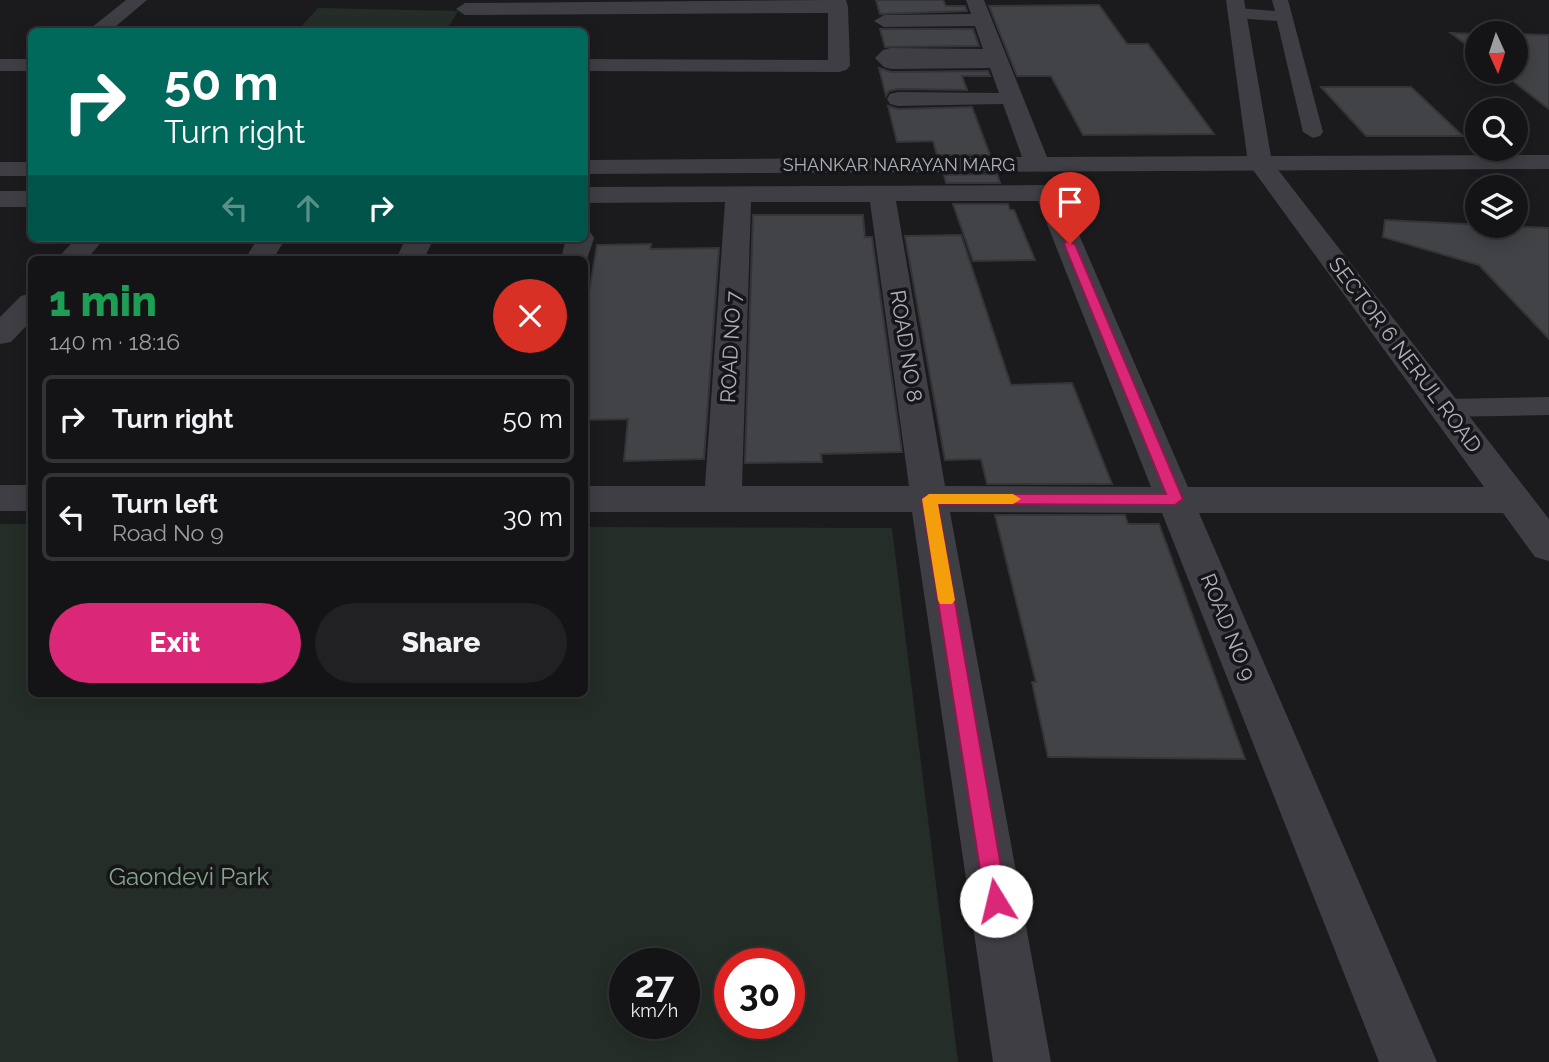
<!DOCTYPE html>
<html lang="en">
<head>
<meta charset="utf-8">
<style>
	:root { --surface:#141416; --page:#212123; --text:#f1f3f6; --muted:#9d9ea1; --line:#333335; --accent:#db2777 }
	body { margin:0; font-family:Raleway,sans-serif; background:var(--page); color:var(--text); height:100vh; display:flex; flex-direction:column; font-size:26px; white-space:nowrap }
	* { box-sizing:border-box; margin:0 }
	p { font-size:23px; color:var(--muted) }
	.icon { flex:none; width:38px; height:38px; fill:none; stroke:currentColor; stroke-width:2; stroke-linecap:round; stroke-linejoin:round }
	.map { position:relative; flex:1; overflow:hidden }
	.side { position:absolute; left:28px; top:256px; width:560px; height:441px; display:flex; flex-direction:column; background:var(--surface); border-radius:10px; box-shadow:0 4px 18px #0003,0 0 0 2px var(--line) }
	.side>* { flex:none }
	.banner { position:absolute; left:28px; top:28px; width:560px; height:214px; border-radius:10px; box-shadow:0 4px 18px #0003,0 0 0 2px var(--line); background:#00695c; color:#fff; overflow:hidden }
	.needle { width:46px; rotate:177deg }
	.buttons { position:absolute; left:1465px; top:21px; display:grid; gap:14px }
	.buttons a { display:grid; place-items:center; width:63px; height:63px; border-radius:50%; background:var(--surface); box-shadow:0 4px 18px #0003,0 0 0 2px var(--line); font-size:35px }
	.speed { position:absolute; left:609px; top:948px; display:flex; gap:14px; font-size:35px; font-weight:700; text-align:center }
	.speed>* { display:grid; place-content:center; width:91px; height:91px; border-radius:50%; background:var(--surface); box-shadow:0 4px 18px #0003,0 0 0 2px var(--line); line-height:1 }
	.speed small { font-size:18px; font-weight:400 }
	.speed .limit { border:10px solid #d22; background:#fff; color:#111 }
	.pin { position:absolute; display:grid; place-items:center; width:60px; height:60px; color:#fff; margin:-72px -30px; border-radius:50% 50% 50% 0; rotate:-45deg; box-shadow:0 0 7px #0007 }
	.pin .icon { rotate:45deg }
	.me { position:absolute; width:77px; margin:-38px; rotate:351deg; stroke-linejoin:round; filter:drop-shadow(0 0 5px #0008) }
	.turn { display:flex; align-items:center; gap:24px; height:147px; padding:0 21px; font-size:32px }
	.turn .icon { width:91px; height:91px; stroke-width:2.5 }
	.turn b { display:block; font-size:49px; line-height:60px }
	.lanes { display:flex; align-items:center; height:66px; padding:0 21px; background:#0003; justify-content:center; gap:35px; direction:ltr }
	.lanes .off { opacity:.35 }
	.round { display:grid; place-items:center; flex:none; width:74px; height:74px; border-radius:37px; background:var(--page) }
	.summary { display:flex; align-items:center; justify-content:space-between; height:119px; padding:0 21px }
	h1 { font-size:42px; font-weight:800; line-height:52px; color:#1e9e55 }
	.button { display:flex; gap:14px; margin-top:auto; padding:14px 21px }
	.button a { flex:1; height:80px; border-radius:42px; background:var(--accent); color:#fff; font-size:28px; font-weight:800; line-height:80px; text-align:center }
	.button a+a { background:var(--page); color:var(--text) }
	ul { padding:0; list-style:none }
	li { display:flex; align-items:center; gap:21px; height:88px; margin:0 14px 10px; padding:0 7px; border:4px solid var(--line); border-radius:10px }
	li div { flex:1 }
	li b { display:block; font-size:26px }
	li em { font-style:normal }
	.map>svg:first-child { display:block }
	.green { fill:#242d27; fill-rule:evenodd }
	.building { fill:#424347; stroke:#353539; stroke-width:2 }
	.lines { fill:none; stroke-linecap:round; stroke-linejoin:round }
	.service { fill:#3e3e44; fill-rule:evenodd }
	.minor { fill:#3e3e44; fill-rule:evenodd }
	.tertiary { fill:#3e3e44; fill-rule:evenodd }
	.route { fill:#db2777; stroke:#8e194d; stroke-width:2 }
	.slow { fill:#f59e0b }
	.labels { text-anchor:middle; stroke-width:7; stroke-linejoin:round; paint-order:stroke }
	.far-street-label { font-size:18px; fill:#aeb0bc; stroke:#161618 }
	.street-label { font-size:21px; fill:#aeb0bc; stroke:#161618 }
	.near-park-label { font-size:24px; fill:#85a78b; stroke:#161618 }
</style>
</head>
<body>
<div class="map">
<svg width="1549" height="1062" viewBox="0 0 1549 1062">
	<rect width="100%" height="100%" fill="#1b1b1d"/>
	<path class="green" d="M 318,8 L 458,11 L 446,31 L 296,32 Z
		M 0,524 L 31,524 L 32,693 L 584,693 L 585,527 L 892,528 L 958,1062 L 0,1062 ZM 625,964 L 684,964 L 684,1024 L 625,1024 ZM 730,964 L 789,964 L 789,1024 L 730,1024 Z"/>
	<path class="building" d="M 876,0 L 943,0 L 946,6 L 965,6 L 967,11 L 880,14 Z
		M 1099,5 L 1127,44 L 1148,44 L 1214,134 L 1083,135 L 1051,76 L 1017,76 L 989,6 Z
		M 880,29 L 973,29 L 979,46 L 885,47 Z
		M 1451,33 L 1477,34 L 1477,53 Z
		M 1516,34 L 1549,35 L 1549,109 L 1501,72 L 1516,72 Z
		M 879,68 L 891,72 L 988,71 L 990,76 L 962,76 L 967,90 L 898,89 L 889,91 L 886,96 Z
		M 1321,87 L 1411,87 L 1463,136 L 1366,136 Z
		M 888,106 L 898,109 L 972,107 L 990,155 L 937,155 L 933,141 L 897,142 Z
		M 997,174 L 1000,183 L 946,183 L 944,175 Z
		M 953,204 L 1008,204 L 1010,210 L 1014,210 L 1035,260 L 973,261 Z
		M 753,215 L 863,215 L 865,237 L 872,237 L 902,452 L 821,454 L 822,462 L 745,463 Z
		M 1385,220 L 1549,228 L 1549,339 L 1479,265 L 1383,237 Z
		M 961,235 L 1011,385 L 1072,383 L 1112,484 L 987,484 L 981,459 L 945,460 L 905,236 Z
		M 651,244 L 650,249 L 719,248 L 704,459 L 624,461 L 628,419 L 584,420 L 584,322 L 597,245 Z
		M 995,515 L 1125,515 L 1128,524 L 1159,524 L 1245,759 L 1048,757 L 1032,682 L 1036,682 Z"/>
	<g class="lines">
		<path class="service" d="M 1272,0 L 1288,0 L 1323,132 L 1320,136 L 1313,138 L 1303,132 L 1277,21 L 1237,18 L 1229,13 L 1237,8 L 1275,11 Z
			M 1549,397 L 1549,415 L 1446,417 L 1436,414 L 1432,408 L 1436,402 L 1446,399 Z"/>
		<path class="minor" d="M 126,0 L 147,0 L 109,32 L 86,32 Z
			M 828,0 L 846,0 L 848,7 L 850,66 L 846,70 L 839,72 L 584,71 L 584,59 L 828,60 L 828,13 L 465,15 L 456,9 L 465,3 Z
			M 966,0 L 984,0 L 1047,157 L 1549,155 L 1549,169 L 584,174 L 584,160 L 1022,157 L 1003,104 L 898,106 L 890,104 L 887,99 L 890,94 L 898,92 L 999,93 L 990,68 L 891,69 L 884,67 L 875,58 L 883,50 L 890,48 L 983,49 L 975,26 L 884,27 L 874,21 L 884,15 L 971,14 Z
			M 0,59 L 32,59 L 32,71 L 0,71 Z
			M 0,162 L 32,162 L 32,176 L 0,176 Z
			M 1048,185 L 1057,188 L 1061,193 L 1188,487 L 1514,487 L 1527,491 L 1533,500 L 1527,509 L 1514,513 L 1199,513 L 1437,1062 L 1379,1062 L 1162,513 L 950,512 L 1051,1062 L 993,1062 L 912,512 L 584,512 L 584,486 L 705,486 L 725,202 L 584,203 L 584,187 ZM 896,201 L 1038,201 L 1151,487 L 945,486 ZM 751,202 L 870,202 L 909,486 L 742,486 Z
			M 0,191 L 32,191 L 32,207 L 0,207 Z
			M 584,231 L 590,232 L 594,238 L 585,265 L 584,259 L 561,259 L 566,238 L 584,238 Z
			M 76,238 L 105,238 L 87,259 L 57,259 Z
			M 258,238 L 286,238 L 273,259 L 245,259 Z
			M 406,238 L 434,238 L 424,259 L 396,259 Z
			M 32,293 L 32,320 L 11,342 L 0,344 L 0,317 L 21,296 Z
			M 0,485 L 32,485 L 32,511 L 0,511 Z"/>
		<path class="tertiary" d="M 1226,0 L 1244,0 L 1272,162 L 1549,519 L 1549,561 L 1535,557 L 1248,163 Z"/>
	</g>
	<path class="route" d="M 1066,241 L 1075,244 L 1183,499 L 1175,505 L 938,504 L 1007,901 L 1003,909 L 996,912 L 988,909 L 985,901 L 922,499 L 929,494 L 1166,494 L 1064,244 Z"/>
	<path class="slow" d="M 929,494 L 1013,494 L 1021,499 L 1013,504 L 938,504 L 955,600 L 952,604 L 940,604 L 938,600 L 922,499 Z"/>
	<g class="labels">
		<g class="far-street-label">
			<text x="899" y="171">SHANKAR NARAYAN MARG</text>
		</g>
		<g class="street-label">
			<text transform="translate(906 346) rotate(81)" y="7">ROAD NO 8</text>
			<text transform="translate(731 347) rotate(-87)" y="7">ROAD NO 7</text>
			<text transform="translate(1405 355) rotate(53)" y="7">SECTOR 6 NERUL ROAD</text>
			<text transform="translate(1228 627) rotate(68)" y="7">ROAD NO 9</text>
		</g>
		<g class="near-park-label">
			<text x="189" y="885">Gaondevi Park</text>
		</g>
	</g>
</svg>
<div class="buttons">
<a><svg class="needle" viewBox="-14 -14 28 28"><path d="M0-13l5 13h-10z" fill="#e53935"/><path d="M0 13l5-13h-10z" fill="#9d9ea1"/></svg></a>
<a><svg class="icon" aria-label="search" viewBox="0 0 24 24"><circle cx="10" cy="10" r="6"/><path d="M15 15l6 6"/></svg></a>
<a><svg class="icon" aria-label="layers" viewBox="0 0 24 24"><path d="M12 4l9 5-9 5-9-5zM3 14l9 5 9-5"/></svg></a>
</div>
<div class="speed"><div>27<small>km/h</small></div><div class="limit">30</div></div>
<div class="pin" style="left:1070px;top:244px;background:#d93025"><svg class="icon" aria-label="arrive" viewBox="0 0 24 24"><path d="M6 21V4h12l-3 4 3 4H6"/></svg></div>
<svg class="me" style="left:996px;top:901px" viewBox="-20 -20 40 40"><circle r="19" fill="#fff"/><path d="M0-13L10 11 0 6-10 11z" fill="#db2777"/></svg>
<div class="banner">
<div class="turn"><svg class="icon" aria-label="right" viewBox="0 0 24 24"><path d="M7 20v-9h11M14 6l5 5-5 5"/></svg><div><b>50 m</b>Turn right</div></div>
<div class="lanes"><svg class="icon off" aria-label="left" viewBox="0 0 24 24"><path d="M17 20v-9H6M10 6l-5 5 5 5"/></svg><svg class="icon off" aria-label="ahead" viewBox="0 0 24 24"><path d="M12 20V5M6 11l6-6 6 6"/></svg><svg class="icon" aria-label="right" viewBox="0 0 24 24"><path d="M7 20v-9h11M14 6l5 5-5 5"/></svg></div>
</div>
<section class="side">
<div class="summary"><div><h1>1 min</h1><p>140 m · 18:16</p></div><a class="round" style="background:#d93025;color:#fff"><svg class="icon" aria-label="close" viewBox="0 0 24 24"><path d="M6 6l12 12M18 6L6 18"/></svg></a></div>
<ul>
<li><svg class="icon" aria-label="right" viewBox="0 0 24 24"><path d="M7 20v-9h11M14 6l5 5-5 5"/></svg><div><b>Turn right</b></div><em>50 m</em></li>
<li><svg class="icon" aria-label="left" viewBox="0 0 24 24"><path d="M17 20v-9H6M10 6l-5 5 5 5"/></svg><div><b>Turn left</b><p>Road No 9</p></div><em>30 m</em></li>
</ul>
<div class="button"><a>Exit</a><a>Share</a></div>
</section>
</div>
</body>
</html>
